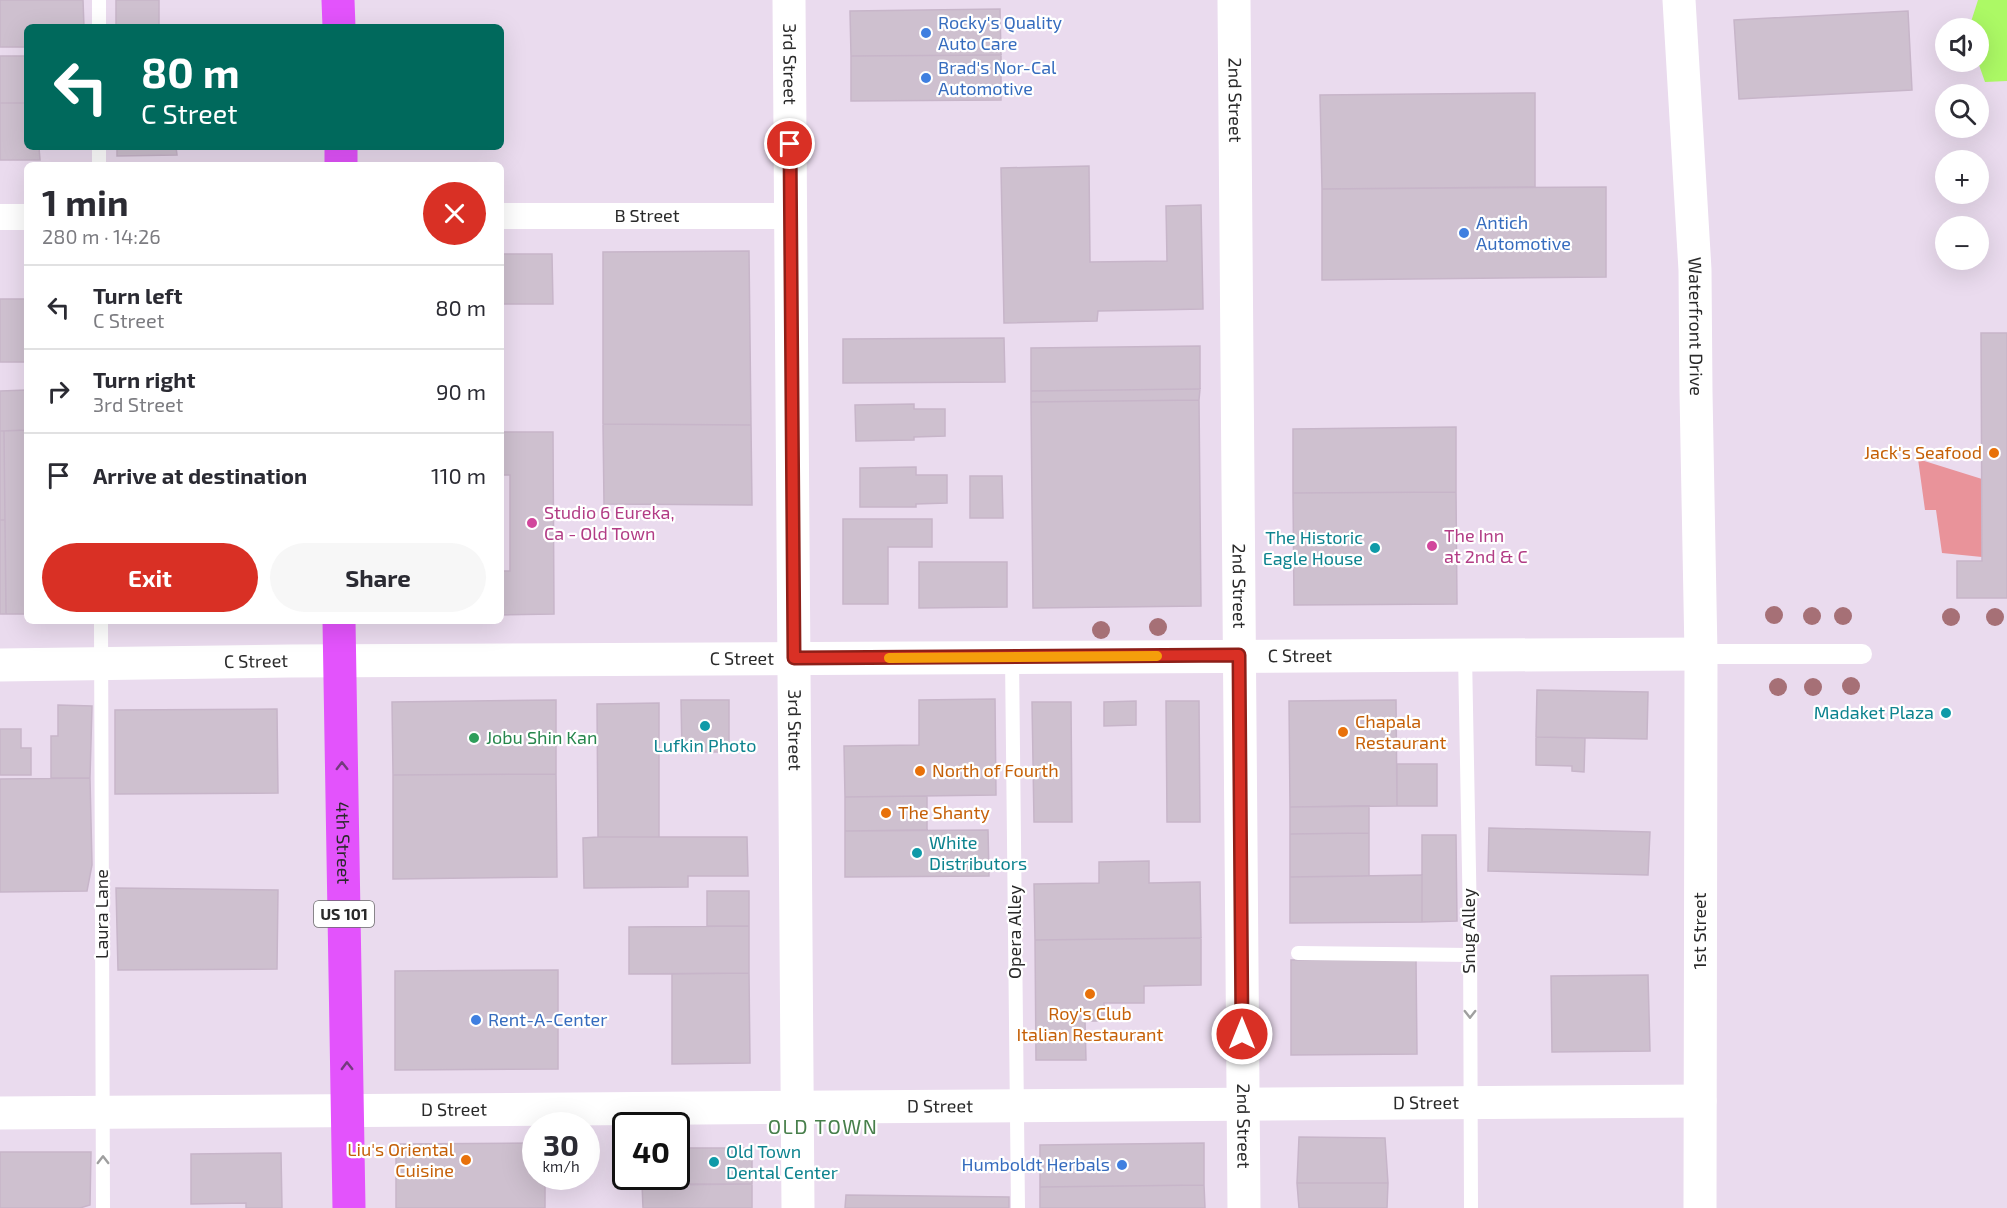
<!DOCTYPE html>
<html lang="en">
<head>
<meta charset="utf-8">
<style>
	:root { --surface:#fff; --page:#f7f7f7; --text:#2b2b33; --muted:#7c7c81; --line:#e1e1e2; --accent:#d93025 }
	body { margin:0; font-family:"Exo 2",sans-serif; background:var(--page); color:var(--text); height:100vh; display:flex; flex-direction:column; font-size:22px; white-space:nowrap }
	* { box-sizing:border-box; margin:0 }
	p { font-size:20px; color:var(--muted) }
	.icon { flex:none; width:33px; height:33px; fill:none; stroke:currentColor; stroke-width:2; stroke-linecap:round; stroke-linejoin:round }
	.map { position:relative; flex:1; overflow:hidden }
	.panel { position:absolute; left:24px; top:162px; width:480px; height:462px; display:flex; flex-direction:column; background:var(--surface); border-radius:9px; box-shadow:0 6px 24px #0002 }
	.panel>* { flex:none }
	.hud { position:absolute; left:24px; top:24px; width:480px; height:126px; border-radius:9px; box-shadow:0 6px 24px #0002; background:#00695c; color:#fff; overflow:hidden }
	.controls { position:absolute; left:1935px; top:18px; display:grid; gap:12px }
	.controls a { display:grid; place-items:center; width:54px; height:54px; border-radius:50%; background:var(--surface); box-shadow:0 6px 24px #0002; font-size:30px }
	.speed { position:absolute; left:522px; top:1112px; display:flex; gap:12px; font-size:30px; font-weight:700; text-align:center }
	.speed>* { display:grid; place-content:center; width:78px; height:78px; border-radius:50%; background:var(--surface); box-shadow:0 6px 24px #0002; line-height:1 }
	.speed small { font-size:15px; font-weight:400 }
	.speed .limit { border:3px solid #111; border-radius:9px; background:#fff; color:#111 }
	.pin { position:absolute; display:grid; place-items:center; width:51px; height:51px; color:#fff; margin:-26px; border:3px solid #fff; border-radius:50%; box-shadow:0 2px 6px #0007 }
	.me { position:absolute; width:66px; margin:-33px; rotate:0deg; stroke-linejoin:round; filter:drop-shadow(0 0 4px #0008) }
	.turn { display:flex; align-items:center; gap:21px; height:126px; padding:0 18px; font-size:27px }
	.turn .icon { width:78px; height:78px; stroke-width:2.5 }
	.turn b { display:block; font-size:42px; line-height:51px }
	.round { display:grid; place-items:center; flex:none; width:63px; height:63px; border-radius:32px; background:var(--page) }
	.overview { display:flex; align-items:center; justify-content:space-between; height:102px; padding:0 18px }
	h1 { font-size:36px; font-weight:700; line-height:45px }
	.action { display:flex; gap:12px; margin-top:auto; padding:12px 18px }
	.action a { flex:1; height:69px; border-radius:36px; background:var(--accent); color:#fff; font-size:24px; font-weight:700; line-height:69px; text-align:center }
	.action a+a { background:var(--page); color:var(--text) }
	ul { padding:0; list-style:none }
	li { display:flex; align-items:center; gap:18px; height:84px; padding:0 18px; border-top:2px solid var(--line) }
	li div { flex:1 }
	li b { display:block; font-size:22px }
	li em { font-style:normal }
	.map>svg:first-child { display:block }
	.green { fill:#e9939a }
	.water { fill:#acf965 }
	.building { fill:#cec0cf; stroke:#c7b5c9; stroke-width:1.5 }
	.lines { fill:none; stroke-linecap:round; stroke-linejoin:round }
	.service { stroke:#fff; stroke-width:14 }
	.pedestrian { stroke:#fff; stroke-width:20 }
	.minor { stroke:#fff; stroke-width:26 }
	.tertiary { stroke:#fff; stroke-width:33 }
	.trunk { stroke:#e353fc; stroke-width:33 }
	.tree { fill:#a67076 }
	.oneway { stroke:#743a7e }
	.oneway2 { stroke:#9f9f9f }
	.route-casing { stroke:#8d1f18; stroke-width:15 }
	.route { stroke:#d93025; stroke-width:10 }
	.slow { stroke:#f59e0b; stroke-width:10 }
	.shop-dot { fill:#3f7fe0; stroke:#fff; stroke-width:2 }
	.food-dot { fill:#e8710a; stroke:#fff; stroke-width:2 }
	.hotel-dot { fill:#d1479c; stroke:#fff; stroke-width:2 }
	.culture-dot { fill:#0f9aa8; stroke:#fff; stroke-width:2 }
	.leisure-dot { fill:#2e9e5b; stroke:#fff; stroke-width:2 }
	.labels { text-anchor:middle; stroke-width:4.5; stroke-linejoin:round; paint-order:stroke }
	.shield { fill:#fff; stroke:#6a6a6a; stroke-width:1.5 }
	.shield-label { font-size:16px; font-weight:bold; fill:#2a2a2a }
	.shop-label { font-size:18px; fill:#366cbe; stroke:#fff; text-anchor:start }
	.street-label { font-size:18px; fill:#2a2a2a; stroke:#fff }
	.food-label { font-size:18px; fill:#c56008; stroke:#fff; text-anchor:start }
	.hotel-label { font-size:18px; fill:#b23c85; stroke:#fff; text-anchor:start }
	.culture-label { font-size:18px; fill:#0d838f; stroke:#fff; text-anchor:end }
	.leisure-label { font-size:18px; fill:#27864d; stroke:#fff; text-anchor:start }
	.neighbourhood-label { font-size:20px; letter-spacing:1.5px; fill:#477f4b; stroke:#fff }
</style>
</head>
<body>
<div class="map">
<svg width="2007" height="1208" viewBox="0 0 2007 1208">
	<rect width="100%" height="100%" fill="#eadbee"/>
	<path class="green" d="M 1918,459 L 1982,479 L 1982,557 L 1942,553 L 1936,510 L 1925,510 Z"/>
	<path class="water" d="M 1978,0 L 2007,0 L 2007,81 L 1985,82 L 1978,62 L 1978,28 L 1969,28 Z"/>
	<path class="building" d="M 0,0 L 83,0 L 84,27 L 27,27 L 27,47 L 0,47 Z
		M 116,0 L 159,0 L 159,27 L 116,27 Z
		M 1000,9 L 1001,55 L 851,56 L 850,11 Z
		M 1908,11 L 1912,90 L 1739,99 L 1734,20 Z
		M 1001,55 L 1001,100 L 851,101 L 851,56 Z
		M 0,56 L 27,56 L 27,103 L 0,103 Z
		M 1535,93 L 1535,187 L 1322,189 L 1320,95 Z
		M 0,103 L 27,103 L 27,147 L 39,147 L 40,160 L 0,160 Z
		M 117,147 L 176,147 L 177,155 L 117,156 Z
		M 1089,166 L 1090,262 L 1167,261 L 1166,206 L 1201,205 L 1203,309 L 1098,311 L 1097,321 L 1004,323 L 1001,168 Z
		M 1606,187 L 1606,277 L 1322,280 L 1322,189 Z
		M 749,251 L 751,425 L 603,424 L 603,252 Z
		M 501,254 L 552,254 L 553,304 L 501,304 Z
		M 0,299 L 27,299 L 27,362 L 0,362 Z
		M 1981,333 L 2007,333 L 2007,598 L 1957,598 L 1957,561 L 1982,561 L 1982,559 Z
		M 1004,338 L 1005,382 L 843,383 L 843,339 Z
		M 1200,346 L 1200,389 L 1031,391 L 1031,348 Z
		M 1200,389 L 1199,400 L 1031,402 L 1031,391 Z
		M 27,390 L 27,430 L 0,431 L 0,391 Z
		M 1199,400 L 1201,606 L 1033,608 L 1031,402 Z
		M 914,404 L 914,409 L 945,409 L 945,436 L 914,437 L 914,440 L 856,441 L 855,405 Z
		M 603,424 L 751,425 L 752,505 L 604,504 Z
		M 1456,427 L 1456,492 L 1293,493 L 1293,429 Z
		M 27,430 L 27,614 L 6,614 L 4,431 Z
		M 0,431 L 4,431 L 5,520 L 0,520 Z
		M 501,432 L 553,432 L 554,614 L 501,615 L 501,571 L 510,571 L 510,475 L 501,475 Z
		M 916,467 L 916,475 L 947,475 L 947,503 L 916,504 L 916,507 L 860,507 L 860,468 Z
		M 970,476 L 1002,476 L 1003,518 L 970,518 Z
		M 1456,492 L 1457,604 L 1294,605 L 1293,493 Z
		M 843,519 L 932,519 L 932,547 L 888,547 L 888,604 L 843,604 Z
		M 0,520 L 5,520 L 6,614 L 0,614 Z
		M 919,562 L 1007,562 L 1007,607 L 919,608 Z
		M 1537,690 L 1648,692 L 1647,739 L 1536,737 Z
		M 995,699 L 996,795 L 845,797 L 844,746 L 919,745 L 919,700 Z
		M 556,700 L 556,774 L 393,775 L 392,702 Z
		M 681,700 L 729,700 L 729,752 L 682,752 Z
		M 1396,700 L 1397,806 L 1290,807 L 1289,701 Z
		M 1136,701 L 1136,725 L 1104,726 L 1104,702 Z
		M 1166,701 L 1199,701 L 1200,822 L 1167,822 Z
		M 1032,702 L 1071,702 L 1072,822 L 1034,822 Z
		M 659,703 L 659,837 L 598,837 L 597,704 Z
		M 58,705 L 92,706 L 90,778 L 51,778 L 51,736 L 58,736 Z
		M 277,709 L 278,793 L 115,794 L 115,710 Z
		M 0,729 L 21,729 L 21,748 L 31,748 L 31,775 L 0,775 Z
		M 1536,737 L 1585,738 L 1584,772 L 1572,771 L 1572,766 L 1536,765 Z
		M 1397,764 L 1437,764 L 1437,806 L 1397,806 Z
		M 556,774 L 557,877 L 393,879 L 393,775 Z
		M 90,778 L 92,865 L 87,891 L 0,892 L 0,779 Z
		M 927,796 L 927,830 L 845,831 L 845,797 Z
		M 1369,806 L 1369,833 L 1290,834 L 1290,807 Z
		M 1489,828 L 1650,832 L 1648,875 L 1488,871 Z
		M 988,830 L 989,876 L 845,877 L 845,831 Z
		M 1369,833 L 1369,876 L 1290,877 L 1290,834 Z
		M 1422,835 L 1456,835 L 1457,921 L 1422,922 Z
		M 598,837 L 747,837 L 748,876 L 688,876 L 688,887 L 584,888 L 583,838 Z
		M 1149,861 L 1149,883 L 1200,882 L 1201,938 L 1035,940 L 1034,884 L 1099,883 L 1099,862 Z
		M 1422,875 L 1422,922 L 1290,923 L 1290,877 Z
		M 116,888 L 278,890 L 277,969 L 118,970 Z
		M 707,891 L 749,891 L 749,926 L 707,926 Z
		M 749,926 L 749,973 L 629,974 L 629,927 Z
		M 1201,938 L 1201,985 L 1144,986 L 1144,1003 L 1104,1003 L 1104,1021 L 1085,1021 L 1086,1060 L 1036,1060 L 1035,940 Z
		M 1416,959 L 1417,1054 L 1291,1055 L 1291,960 Z
		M 558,970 L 558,1069 L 395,1070 L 395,971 Z
		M 749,973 L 750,1063 L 672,1064 L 672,974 Z
		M 1648,975 L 1650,1051 L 1552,1052 L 1551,976 Z
		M 1299,1137 L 1385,1138 L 1388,1183 L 1297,1183 Z
		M 536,1143 L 536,1176 L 545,1176 L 545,1208 L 396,1208 L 396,1144 Z
		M 1204,1143 L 1204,1185 L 1040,1187 L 1040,1145 Z
		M 676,1148 L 752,1148 L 752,1184 L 657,1185 L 657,1176 L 676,1176 Z
		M 0,1152 L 91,1152 L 90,1205 L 80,1208 L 0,1208 Z
		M 281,1153 L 282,1208 L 246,1208 L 246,1203 L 191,1204 L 191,1154 Z
		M 1297,1183 L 1388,1183 L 1387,1208 L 1299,1208 Z
		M 642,1184 L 752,1184 L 752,1208 L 643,1208 Z
		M 1204,1185 L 1205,1208 L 1040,1208 L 1040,1187 Z
		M 846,1195 L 1009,1197 L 1009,1208 L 845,1208 Z"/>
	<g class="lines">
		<path class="service" d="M 99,0 L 99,27
			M 99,147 L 99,165
			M 101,621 L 103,1208
			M 1465,654 L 1470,924 L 1471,1208
			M 1012,657 L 1018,1208
			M 1298,953 L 1470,955"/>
		<path class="pedestrian" d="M 1701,654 L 1862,654"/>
		<g class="minor">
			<path id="s1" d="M 501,216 L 791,216"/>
			<path d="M 0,217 L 27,217"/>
		</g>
		<g class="tertiary">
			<path id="s2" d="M 789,0 L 798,1208"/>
			<path id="s3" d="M 1234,0 L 1244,1208"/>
			<path id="s4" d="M 1679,0 L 1695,270 L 1696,392 L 1701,654 L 1700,1208"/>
			<path id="s5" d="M 0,665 L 290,661 L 1701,654"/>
			<path id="s6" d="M 0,1113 L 1700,1101"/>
		</g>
		<g class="trunk">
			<path d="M 338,0 L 339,27"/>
			<path d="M 341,147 L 341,165"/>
			<path id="s7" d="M 339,621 L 349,1208"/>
		</g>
	</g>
	<g class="tree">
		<circle cx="1774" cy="615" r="9"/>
		<circle cx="1812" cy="616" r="9"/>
		<circle cx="1843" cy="616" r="9"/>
		<circle cx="1951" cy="617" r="9"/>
		<circle cx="1995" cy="617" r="9"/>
		<circle cx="1158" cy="627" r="9"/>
		<circle cx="1101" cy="630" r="9"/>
		<circle cx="1851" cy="686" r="9"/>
		<circle cx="1778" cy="687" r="9"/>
		<circle cx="1813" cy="687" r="9"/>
	</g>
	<defs><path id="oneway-chevron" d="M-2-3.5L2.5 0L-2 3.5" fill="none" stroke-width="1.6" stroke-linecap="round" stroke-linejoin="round" transform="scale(1.5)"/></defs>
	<g class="oneway">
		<use href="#oneway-chevron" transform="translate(342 766) rotate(-91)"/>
		<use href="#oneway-chevron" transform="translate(347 1066) rotate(-91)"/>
	</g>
	<g class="oneway2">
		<use href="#oneway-chevron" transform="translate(1470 1014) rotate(90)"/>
		<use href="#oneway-chevron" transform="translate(103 1160) rotate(-90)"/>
	</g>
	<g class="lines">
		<g class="route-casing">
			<path id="route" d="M 790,144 L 794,658 L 1239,655 L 1242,1034"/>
		</g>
		<use href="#route" class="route"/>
		<path class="slow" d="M 889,658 L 1157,656"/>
	</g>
	<g class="shop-dot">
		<circle cx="926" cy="33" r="6"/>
		<circle cx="926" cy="78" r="6"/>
		<circle cx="1464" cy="233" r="6"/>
		<circle cx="476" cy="1020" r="6"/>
		<circle cx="1122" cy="1165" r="6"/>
	</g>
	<g class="food-dot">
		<circle cx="1994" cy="453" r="6"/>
		<circle cx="1343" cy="732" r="6"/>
		<circle cx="920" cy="771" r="6"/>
		<circle cx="886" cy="813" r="6"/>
		<circle cx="1090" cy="994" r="6"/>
		<circle cx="466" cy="1160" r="6"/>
	</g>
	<g class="hotel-dot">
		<circle cx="532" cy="523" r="6"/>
		<circle cx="1432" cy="546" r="6"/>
	</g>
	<g class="culture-dot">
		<circle cx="1375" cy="548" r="6"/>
		<circle cx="1946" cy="713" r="6"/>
		<circle cx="705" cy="726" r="6"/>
		<circle cx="917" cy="853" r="6"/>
		<circle cx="714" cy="1162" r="6"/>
	</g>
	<circle class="leisure-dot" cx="474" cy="738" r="6"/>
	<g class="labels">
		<rect class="shield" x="314" y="901" width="60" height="26" rx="4.5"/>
		<g class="shield-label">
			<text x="344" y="920">US 101</text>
		</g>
		<g class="shop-label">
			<text x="938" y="29">Rocky's Quality<tspan x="938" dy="21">Auto Care</tspan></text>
			<text x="938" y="74">Brad's Nor-Cal<tspan x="938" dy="21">Automotive</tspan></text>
			<text x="1476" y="229">Antich<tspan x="1476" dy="21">Automotive</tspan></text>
			<text x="488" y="1026">Rent-A-Center</text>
			<text x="1110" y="1171" text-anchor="end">Humboldt Herbals</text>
		</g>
		<g class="street-label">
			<text dy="6" stroke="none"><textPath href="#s2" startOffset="64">3rd Street</textPath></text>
			<text dy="6" stroke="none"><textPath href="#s3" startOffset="100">2nd Street</textPath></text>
			<text dy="6" stroke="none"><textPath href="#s1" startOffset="146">B Street</textPath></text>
			<text dy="6" stroke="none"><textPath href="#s4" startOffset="327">Waterfront Drive</textPath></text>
			<text dy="6" stroke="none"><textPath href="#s3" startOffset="586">2nd Street</textPath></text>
			<text dy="6" stroke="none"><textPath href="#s5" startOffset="1300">C Street</textPath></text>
			<text dy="6" stroke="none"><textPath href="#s5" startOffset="742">C Street</textPath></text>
			<text dy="6" stroke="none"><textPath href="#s5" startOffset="256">C Street</textPath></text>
			<text dy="6" stroke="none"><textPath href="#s2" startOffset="730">3rd Street</textPath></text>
			<text dy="6" stroke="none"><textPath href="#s7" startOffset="222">4th Street</textPath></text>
			<text transform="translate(102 914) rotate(-90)" y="6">Laura Lane</text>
			<text transform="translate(1469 931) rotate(-90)" y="6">Snug Alley</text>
			<text transform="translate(1700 931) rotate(-90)" y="6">1st Street</text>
			<text transform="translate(1015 932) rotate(-90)" y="6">Opera Alley</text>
			<text dy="6" stroke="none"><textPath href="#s6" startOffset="1426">D Street</textPath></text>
			<text dy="6" stroke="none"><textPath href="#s6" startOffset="940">D Street</textPath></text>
			<text dy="6" stroke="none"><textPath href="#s6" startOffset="454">D Street</textPath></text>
			<text dy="6" stroke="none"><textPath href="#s3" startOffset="1126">2nd Street</textPath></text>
		</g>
		<g class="food-label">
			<text x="1982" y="459" text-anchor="end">Jack's Seafood</text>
			<text x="1355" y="728">Chapala<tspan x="1355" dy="21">Restaurant</tspan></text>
			<text x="932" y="777">North of Fourth</text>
			<text x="898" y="819">The Shanty</text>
			<text x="1090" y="1020" text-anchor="middle">Roy's Club<tspan x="1090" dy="21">Italian Restaurant</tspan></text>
			<text x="454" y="1156" text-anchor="end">Liu's Oriental<tspan x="454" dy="21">Cuisine</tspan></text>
		</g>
		<g class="hotel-label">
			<text x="544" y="519">Studio 6 Eureka,<tspan x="544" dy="21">Ca - Old Town</tspan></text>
			<text x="1444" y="542">The Inn<tspan x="1444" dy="21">at 2nd &amp; C</tspan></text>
		</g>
		<g class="culture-label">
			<text x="1363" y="544">The Historic<tspan x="1363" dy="21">Eagle House</tspan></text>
			<text x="1934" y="719">Madaket Plaza</text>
			<text x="705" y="752" text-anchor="middle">Lufkin Photo</text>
			<text x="929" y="849" text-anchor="start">White<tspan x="929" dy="21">Distributors</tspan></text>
			<text x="726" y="1158" text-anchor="start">Old Town<tspan x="726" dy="21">Dental Center</tspan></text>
		</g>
		<g class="leisure-label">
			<text x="486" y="744">Jobu Shin Kan</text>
		</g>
		<g class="neighbourhood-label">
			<text x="823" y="1134">OLD TOWN</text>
		</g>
	</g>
</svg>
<div class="controls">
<a><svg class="icon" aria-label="sound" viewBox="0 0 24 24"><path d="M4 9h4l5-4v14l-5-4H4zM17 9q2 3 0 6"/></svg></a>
<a><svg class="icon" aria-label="search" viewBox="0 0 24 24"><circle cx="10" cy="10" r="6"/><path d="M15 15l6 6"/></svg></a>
<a>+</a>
<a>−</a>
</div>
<div class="speed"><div>30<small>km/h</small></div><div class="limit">40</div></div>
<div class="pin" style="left:790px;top:144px;background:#d93025"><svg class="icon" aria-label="arrive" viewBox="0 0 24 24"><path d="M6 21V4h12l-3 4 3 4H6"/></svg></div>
<svg class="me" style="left:1242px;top:1034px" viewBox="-20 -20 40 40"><circle r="17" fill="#d93025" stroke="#fff" stroke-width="3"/><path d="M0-11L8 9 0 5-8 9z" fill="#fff"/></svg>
<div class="hud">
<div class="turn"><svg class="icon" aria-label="left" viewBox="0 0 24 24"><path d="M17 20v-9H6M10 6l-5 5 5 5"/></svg><div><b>80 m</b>C Street</div></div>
</div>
<section class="panel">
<div class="overview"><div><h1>1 min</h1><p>280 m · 14:26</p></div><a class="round" style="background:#d93025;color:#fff"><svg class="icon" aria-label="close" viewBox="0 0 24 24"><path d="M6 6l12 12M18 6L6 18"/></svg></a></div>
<ul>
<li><svg class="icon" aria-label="left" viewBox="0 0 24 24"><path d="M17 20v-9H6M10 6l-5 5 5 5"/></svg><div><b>Turn left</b><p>C Street</p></div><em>80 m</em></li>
<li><svg class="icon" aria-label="right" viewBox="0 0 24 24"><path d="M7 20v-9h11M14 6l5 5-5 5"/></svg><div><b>Turn right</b><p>3rd Street</p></div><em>90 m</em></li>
<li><svg class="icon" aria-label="arrive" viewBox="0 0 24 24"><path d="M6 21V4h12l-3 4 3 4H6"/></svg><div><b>Arrive at destination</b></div><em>110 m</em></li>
</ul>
<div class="action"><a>Exit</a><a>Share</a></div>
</section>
</div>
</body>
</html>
